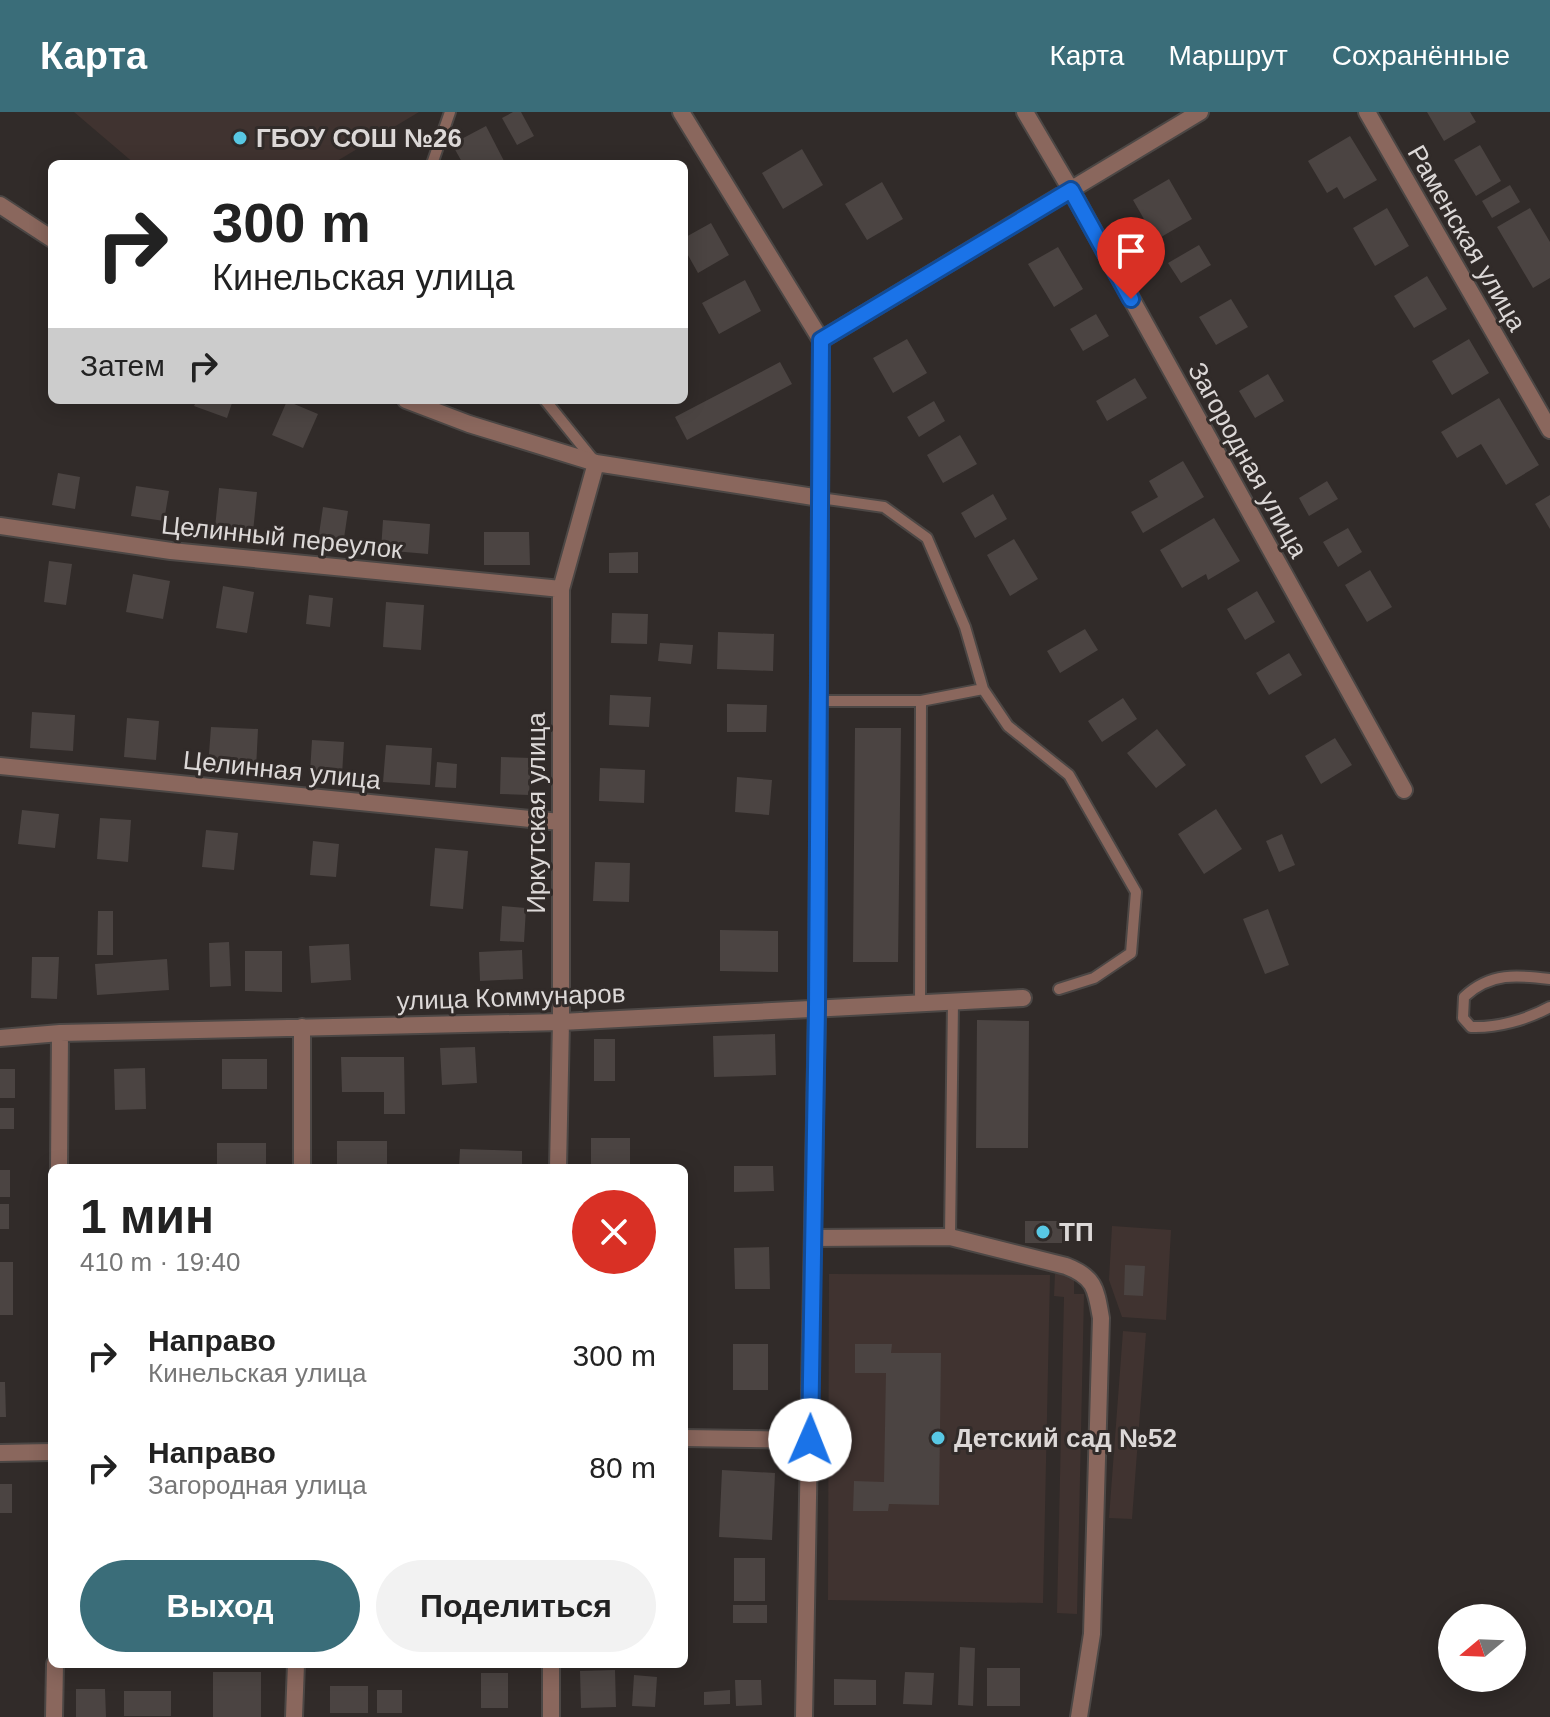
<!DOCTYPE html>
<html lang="ru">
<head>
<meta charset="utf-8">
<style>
	:root { --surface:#fff; --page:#f2f2f2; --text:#222; --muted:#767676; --accent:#3a6d79 }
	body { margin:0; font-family:Helvetica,sans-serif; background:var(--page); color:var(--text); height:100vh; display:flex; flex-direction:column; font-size:30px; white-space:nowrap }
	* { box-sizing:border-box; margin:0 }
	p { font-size:26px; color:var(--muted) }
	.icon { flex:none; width:44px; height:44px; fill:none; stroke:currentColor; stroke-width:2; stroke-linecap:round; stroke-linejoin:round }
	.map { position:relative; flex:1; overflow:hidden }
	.drawer { position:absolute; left:48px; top:1052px; width:640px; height:504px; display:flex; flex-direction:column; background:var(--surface); border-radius:12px; box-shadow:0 4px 20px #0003 }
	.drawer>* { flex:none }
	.top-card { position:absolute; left:48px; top:48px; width:640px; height:244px; border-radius:12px; box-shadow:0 4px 20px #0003; background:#fff; color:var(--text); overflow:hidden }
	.needle { width:52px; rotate:251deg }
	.tools { position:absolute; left:1438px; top:1492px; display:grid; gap:16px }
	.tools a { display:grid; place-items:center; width:88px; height:88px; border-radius:50%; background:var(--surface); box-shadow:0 4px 20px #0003; font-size:40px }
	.pin { position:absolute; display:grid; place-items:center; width:68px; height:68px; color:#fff; margin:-82px -34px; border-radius:50% 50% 50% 0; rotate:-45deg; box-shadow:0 0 8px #0007 }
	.pin .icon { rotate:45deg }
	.me { position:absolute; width:88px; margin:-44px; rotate:1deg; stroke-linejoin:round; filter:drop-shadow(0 0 6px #0008) }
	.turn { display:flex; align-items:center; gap:28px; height:168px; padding:0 32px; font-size:36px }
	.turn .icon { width:104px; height:104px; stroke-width:2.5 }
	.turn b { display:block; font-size:56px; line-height:68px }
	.then { display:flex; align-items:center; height:76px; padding:0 32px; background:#0003; gap:16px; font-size:30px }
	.round { display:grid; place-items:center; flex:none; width:84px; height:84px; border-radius:42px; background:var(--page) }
	.overview { display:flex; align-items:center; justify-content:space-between; height:136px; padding:0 32px }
	h1 { font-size:48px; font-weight:700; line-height:60px }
	.cta { display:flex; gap:16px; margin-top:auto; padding:16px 32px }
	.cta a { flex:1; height:92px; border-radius:48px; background:var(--accent); color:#fff; font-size:32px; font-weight:700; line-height:92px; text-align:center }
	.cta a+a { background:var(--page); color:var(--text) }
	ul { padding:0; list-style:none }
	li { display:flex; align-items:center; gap:24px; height:112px; padding:0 32px }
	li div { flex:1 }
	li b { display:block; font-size:30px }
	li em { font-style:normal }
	header { display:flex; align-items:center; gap:48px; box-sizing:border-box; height:112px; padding:0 40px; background:var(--accent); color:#fff }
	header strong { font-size:38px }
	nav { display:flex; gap:44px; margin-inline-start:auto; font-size:28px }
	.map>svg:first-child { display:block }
	.built { fill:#403330 }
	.building { fill:#4b4442 }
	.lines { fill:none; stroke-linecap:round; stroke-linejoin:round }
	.lane-casing { stroke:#4c4745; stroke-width:14 }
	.street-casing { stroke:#4c4745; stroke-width:20 }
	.lane { stroke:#8a675d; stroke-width:10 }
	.street { stroke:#8a675d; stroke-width:16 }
	.route-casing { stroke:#114b97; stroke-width:20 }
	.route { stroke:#1a73e8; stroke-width:14 }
	.poi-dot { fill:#58c8e4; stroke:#312b29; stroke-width:3 }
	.labels { text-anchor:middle; stroke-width:6; stroke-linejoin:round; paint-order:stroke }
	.poi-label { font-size:26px; font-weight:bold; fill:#dcd8d7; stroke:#312b29; text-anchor:start }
	.street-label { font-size:26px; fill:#dcd8d7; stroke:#312b29 }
</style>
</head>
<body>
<header>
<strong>Карта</strong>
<nav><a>Карта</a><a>Маршрут</a><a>Сохранённые</a></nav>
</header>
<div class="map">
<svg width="1550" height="1605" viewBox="0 0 1550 1605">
	<rect width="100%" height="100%" fill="#312b29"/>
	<path class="built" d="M 74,0 L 419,0 L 332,52 L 135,52 Z
		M 1112,1114 L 1171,1118 L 1166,1208 L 1122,1205 L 1109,1168 Z
		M 829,1162 L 1050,1163 L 1043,1491 L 828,1488 Z
		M 1055,1162 L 1074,1162 L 1074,1182 L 1084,1182 L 1077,1502 L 1057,1501 L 1064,1185 L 1054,1184 Z
		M 1123,1219 L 1146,1221 L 1132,1407 L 1109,1406 Z"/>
	<path class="building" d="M 513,0 L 521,0 L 534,24 L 517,33 L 502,6 Z
		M 1427,0 L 1470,0 L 1476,10 L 1444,29 Z
		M 486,14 L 504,49 L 497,52 L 463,52 L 452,32 Z
		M 1350,24 L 1377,68 L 1344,87 L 1337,75 L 1327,81 L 1308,49 Z
		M 1480,33 L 1501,69 L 1476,84 L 1454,48 Z
		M 802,37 L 823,73 L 783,97 L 762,61 Z
		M 1169,67 L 1192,107 L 1156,128 L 1133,88 Z
		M 882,70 L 903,107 L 867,128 L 845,92 Z
		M 1510,73 L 1520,90 L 1492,106 L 1482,89 Z
		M 1387,96 L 1409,134 L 1375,154 L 1353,116 Z
		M 1530,96 L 1550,130 L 1550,166 L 1533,176 L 1497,115 Z
		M 711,111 L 729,143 L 698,161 L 684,136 L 684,126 Z
		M 1199,133 L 1211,153 L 1181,171 L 1168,151 Z
		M 1058,135 L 1083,177 L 1054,195 L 1028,152 Z
		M 1427,164 L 1447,197 L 1414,216 L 1394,184 Z
		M 745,168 L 761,199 L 719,222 L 702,191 Z
		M 1231,187 L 1248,215 L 1216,233 L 1199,205 Z
		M 1096,202 L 1109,224 L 1083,239 L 1070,217 Z
		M 907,227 L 927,261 L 893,281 L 873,246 Z
		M 1469,227 L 1489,261 L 1452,283 L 1432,249 Z
		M 780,250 L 792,272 L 687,328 L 675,305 Z
		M 1268,262 L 1284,289 L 1255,306 L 1239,279 Z
		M 1135,266 L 1147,286 L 1107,309 L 1096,289 Z
		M 1499,286 L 1539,353 L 1506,373 L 1481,332 L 1457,346 L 1441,320 Z
		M 197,288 L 233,288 L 227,306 L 194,294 Z
		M 287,289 L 318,302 L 303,336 L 272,323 Z
		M 934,289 L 945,309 L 919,325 L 907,305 Z
		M 960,323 L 977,352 L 943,371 L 927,343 Z
		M 1183,349 L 1204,385 L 1143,421 L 1131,400 L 1158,385 L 1149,369 Z
		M 58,361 L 80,365 L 75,397 L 52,393 Z
		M 1327,369 L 1338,387 L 1309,404 L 1299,386 Z
		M 136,374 L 169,379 L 164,409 L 131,404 Z
		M 219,376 L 257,380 L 253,420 L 215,416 Z
		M 993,382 L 1007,407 L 975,426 L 961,401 Z
		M 1550,383 L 1550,417 L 1535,392 Z
		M 323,395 L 348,399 L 343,433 L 318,429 Z
		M 1214,406 L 1240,449 L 1208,468 L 1206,462 L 1182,476 L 1160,438 Z
		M 383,408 L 430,412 L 428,442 L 381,438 Z
		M 1348,416 L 1362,440 L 1338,455 L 1323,430 Z
		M 484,420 L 529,420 L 530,453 L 484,453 Z
		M 1014,427 L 1038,467 L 1010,484 L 987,443 Z
		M 638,440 L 638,461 L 609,461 L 609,441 Z
		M 49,449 L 72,452 L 66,493 L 44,490 Z
		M 1370,458 L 1392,495 L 1367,510 L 1345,473 Z
		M 133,462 L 170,469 L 163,507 L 126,500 Z
		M 223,474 L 254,480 L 247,521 L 216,516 Z
		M 1257,479 L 1275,510 L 1245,528 L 1227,497 Z
		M 309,483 L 333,486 L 330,515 L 306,512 Z
		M 386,490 L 424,493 L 421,538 L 383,535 Z
		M 612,501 L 648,502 L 647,532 L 611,531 Z
		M 1085,517 L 1098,538 L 1060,561 L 1047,539 Z
		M 718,520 L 774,522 L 773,559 L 717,557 Z
		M 660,531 L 693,533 L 691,552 L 658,549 Z
		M 1289,541 L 1302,563 L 1269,583 L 1256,561 Z
		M 610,583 L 651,585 L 649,615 L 609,613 Z
		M 1123,586 L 1137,607 L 1102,630 L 1088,609 Z
		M 727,592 L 767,593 L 766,620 L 727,620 Z
		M 32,600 L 75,603 L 73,639 L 30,636 Z
		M 127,606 L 159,609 L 156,648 L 124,645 Z
		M 211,615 L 258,617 L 256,657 L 208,655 Z
		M 855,616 L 901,616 L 898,850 L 853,850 Z
		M 1157,617 L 1186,653 L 1156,676 L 1127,641 Z
		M 1335,626 L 1352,653 L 1321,672 L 1305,644 Z
		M 312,628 L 344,630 L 342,663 L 310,661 Z
		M 386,633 L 432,636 L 430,673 L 383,670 Z
		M 501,645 L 531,646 L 529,683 L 500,682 Z
		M 437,650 L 457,652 L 456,676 L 435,675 Z
		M 600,656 L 645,658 L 644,691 L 599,689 Z
		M 737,665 L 772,668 L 769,703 L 735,700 Z
		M 1216,697 L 1242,737 L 1204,762 L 1178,722 Z
		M 22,698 L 59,702 L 55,736 L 18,732 Z
		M 100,706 L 131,708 L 128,750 L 97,747 Z
		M 206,718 L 238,721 L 234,758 L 202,755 Z
		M 1282,722 L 1295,753 L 1279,760 L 1266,729 Z
		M 313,729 L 339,732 L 336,765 L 310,763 Z
		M 435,736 L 468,739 L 463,797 L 430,794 Z
		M 595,750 L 630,751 L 629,790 L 593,789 Z
		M 502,794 L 526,796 L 524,830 L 500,829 Z
		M 1268,797 L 1289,853 L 1265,862 L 1243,807 Z
		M 98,799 L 113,799 L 113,843 L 97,843 Z
		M 720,818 L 778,819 L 778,860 L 720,859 Z
		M 229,830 L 231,874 L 210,875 L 209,831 Z
		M 349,832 L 351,868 L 311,871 L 309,834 Z
		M 522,838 L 523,867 L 480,869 L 479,840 Z
		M 245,839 L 282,839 L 282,880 L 245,879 Z
		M 32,845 L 59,845 L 57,887 L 31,886 Z
		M 167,847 L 169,878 L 97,883 L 95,852 Z
		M 977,908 L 1029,909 L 1028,1036 L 976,1036 Z
		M 775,922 L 776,963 L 714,965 L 713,924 Z
		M 594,927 L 615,927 L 615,969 L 594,969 Z
		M 475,935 L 477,971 L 442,973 L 440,936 Z
		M 341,945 L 404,945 L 405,1002 L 384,1002 L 384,980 L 342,980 Z
		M 222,947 L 267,947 L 267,977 L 222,977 Z
		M 145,956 L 146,997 L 115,998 L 114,957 Z
		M 0,957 L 15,957 L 15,986 L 0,986 Z
		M 0,996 L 14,996 L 14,1017 L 0,1017 Z
		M 591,1026 L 630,1026 L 630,1056 L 591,1056 Z
		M 337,1029 L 387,1029 L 387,1056 L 337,1056 Z
		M 217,1031 L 266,1031 L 266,1056 L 217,1056 Z
		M 460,1037 L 522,1039 L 522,1056 L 459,1056 Z
		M 734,1054 L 773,1054 L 774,1079 L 734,1080 Z
		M 0,1058 L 10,1058 L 10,1085 L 0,1085 Z
		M 0,1092 L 9,1092 L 9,1117 L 0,1117 Z
		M 1025,1109 L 1062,1109 L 1062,1131 L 1025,1131 Z
		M 769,1135 L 770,1177 L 735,1177 L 734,1136 Z
		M 0,1150 L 13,1150 L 13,1203 L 0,1203 Z
		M 1125,1153 L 1145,1154 L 1143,1184 L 1124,1183 Z
		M 733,1232 L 768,1232 L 768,1278 L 733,1278 Z
		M 855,1232 L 892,1232 L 891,1241 L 941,1241 L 939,1393 L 889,1392 L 888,1399 L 853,1399 L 854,1369 L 884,1370 L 886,1261 L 855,1261 Z
		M 0,1270 L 5,1270 L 6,1305 L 0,1305 Z
		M 722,1358 L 775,1361 L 772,1428 L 719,1425 Z
		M 0,1372 L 12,1372 L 12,1401 L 0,1401 Z
		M 734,1446 L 765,1446 L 765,1489 L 734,1489 Z
		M 733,1493 L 767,1493 L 767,1511 L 733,1511 Z
		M 960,1535 L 975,1536 L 973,1594 L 958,1593 Z
		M 987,1556 L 1020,1556 L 1020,1594 L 987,1594 Z
		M 615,1558 L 616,1595 L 581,1596 L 580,1559 Z
		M 213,1560 L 261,1560 L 261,1605 L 213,1605 Z
		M 905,1560 L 934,1561 L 932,1593 L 903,1592 Z
		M 481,1561 L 508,1561 L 508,1596 L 481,1596 Z
		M 634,1563 L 657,1565 L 655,1595 L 632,1594 Z
		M 834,1567 L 876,1568 L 876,1593 L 834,1593 Z
		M 735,1568 L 761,1568 L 762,1593 L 736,1594 Z
		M 330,1574 L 368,1574 L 368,1601 L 330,1601 Z
		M 76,1577 L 105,1577 L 106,1605 L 76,1605 Z
		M 377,1578 L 402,1578 L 402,1601 L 377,1601 Z
		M 730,1578 L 730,1592 L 704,1593 L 704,1580 Z
		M 124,1579 L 171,1579 L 171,1604 L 124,1604 Z"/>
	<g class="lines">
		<g class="lane-casing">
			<path id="lane" d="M 432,52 L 450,0
				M 545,288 L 595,350
				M 820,386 L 884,395 L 927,426 L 965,515 L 983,577
				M 818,589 L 921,589 L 983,577 L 1008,614 L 1069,663 L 1136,780 L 1131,841 L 1094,866 L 1059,877
				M 1550,867 C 1518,863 1490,860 1464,885 L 1463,906 L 1471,915 C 1497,916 1526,908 1550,895
				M 920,893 L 921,589
				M 950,1125 L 953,890"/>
		</g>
		<g class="street-casing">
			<path id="street" d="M 681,0 L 821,228
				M 1025,0 L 1071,78 L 1404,678
				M 1367,0 L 1550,318
				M 0,93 L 52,127
				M 821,228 L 1200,0
				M 406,288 L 469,312 L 596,351 L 820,386
				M 0,414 L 171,439 L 561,477
				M 0,654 L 560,710
				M 0,926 L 60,921 L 561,910 L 1023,886
				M 59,1056 L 60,921
				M 302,1056 L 302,915
				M 558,1056 L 561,910 L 561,477 L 596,351
				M 813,1126 L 950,1125 L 1066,1154 C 1095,1165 1096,1177 1101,1206 L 1092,1522 L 1079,1605
				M 684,1326 L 810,1328
				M 0,1341 L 52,1340
				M 54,1605 L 55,1552
				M 294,1605 L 296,1552
				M 551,1605 L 551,1552
				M 804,1605 L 817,896 L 821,228"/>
		</g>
		<use href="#lane" class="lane"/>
		<use href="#street" class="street"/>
	</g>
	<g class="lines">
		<g class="route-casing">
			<path id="route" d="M 810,1328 L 817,896 L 821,228 L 1071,78 L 1131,187"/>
		</g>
		<use href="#route" class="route"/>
	</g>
	<g class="poi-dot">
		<circle cx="240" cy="26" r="8"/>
		<circle cx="1043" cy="1120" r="8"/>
		<circle cx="938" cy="1326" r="8"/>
	</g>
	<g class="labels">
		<g class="poi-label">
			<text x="256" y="35">ГБОУ СОШ №26</text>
			<text x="1059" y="1129">ТП</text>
			<text x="954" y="1335">Детский сад №52</text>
		</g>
		<g class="street-label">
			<text transform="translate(1467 126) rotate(60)" y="9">Раменская улица</text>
			<text transform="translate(1248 348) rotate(61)" y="9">Загородная улица</text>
			<text transform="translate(282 425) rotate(6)" y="9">Целинный переулок</text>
			<text transform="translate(282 658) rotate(6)" y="9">Целинная улица</text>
			<text transform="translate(536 701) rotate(-90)" y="9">Иркутская улица</text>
			<text transform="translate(511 885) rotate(-2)" y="9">улица Коммунаров</text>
		</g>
	</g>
</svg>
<div class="tools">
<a><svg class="needle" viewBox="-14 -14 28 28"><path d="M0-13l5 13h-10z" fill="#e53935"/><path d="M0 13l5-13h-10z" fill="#767676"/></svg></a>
</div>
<div class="pin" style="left:1131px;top:187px;background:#d93025"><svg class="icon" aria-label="arrive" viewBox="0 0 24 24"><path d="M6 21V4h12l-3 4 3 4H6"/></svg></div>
<svg class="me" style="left:810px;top:1328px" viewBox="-20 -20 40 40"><circle r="19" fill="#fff"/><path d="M0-13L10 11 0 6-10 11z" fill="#1a73e8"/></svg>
<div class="top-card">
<div class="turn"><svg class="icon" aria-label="right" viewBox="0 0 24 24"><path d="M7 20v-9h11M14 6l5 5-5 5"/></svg><div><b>300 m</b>Кинельская улица</div></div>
<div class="then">Затем<svg class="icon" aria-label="right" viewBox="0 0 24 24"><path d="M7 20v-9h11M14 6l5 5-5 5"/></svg></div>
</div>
<section class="drawer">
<div class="overview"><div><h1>1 мин</h1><p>410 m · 19:40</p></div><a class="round" style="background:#d93025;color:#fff"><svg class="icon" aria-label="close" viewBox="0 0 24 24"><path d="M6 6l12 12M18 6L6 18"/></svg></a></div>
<ul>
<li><svg class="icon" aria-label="right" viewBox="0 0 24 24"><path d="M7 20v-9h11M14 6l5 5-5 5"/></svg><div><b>Направо</b><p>Кинельская улица</p></div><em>300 m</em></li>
<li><svg class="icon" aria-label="right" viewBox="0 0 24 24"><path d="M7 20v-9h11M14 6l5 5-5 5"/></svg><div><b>Направо</b><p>Загородная улица</p></div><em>80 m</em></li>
</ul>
<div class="cta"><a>Выход</a><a>Поделиться</a></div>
</section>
</div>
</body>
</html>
